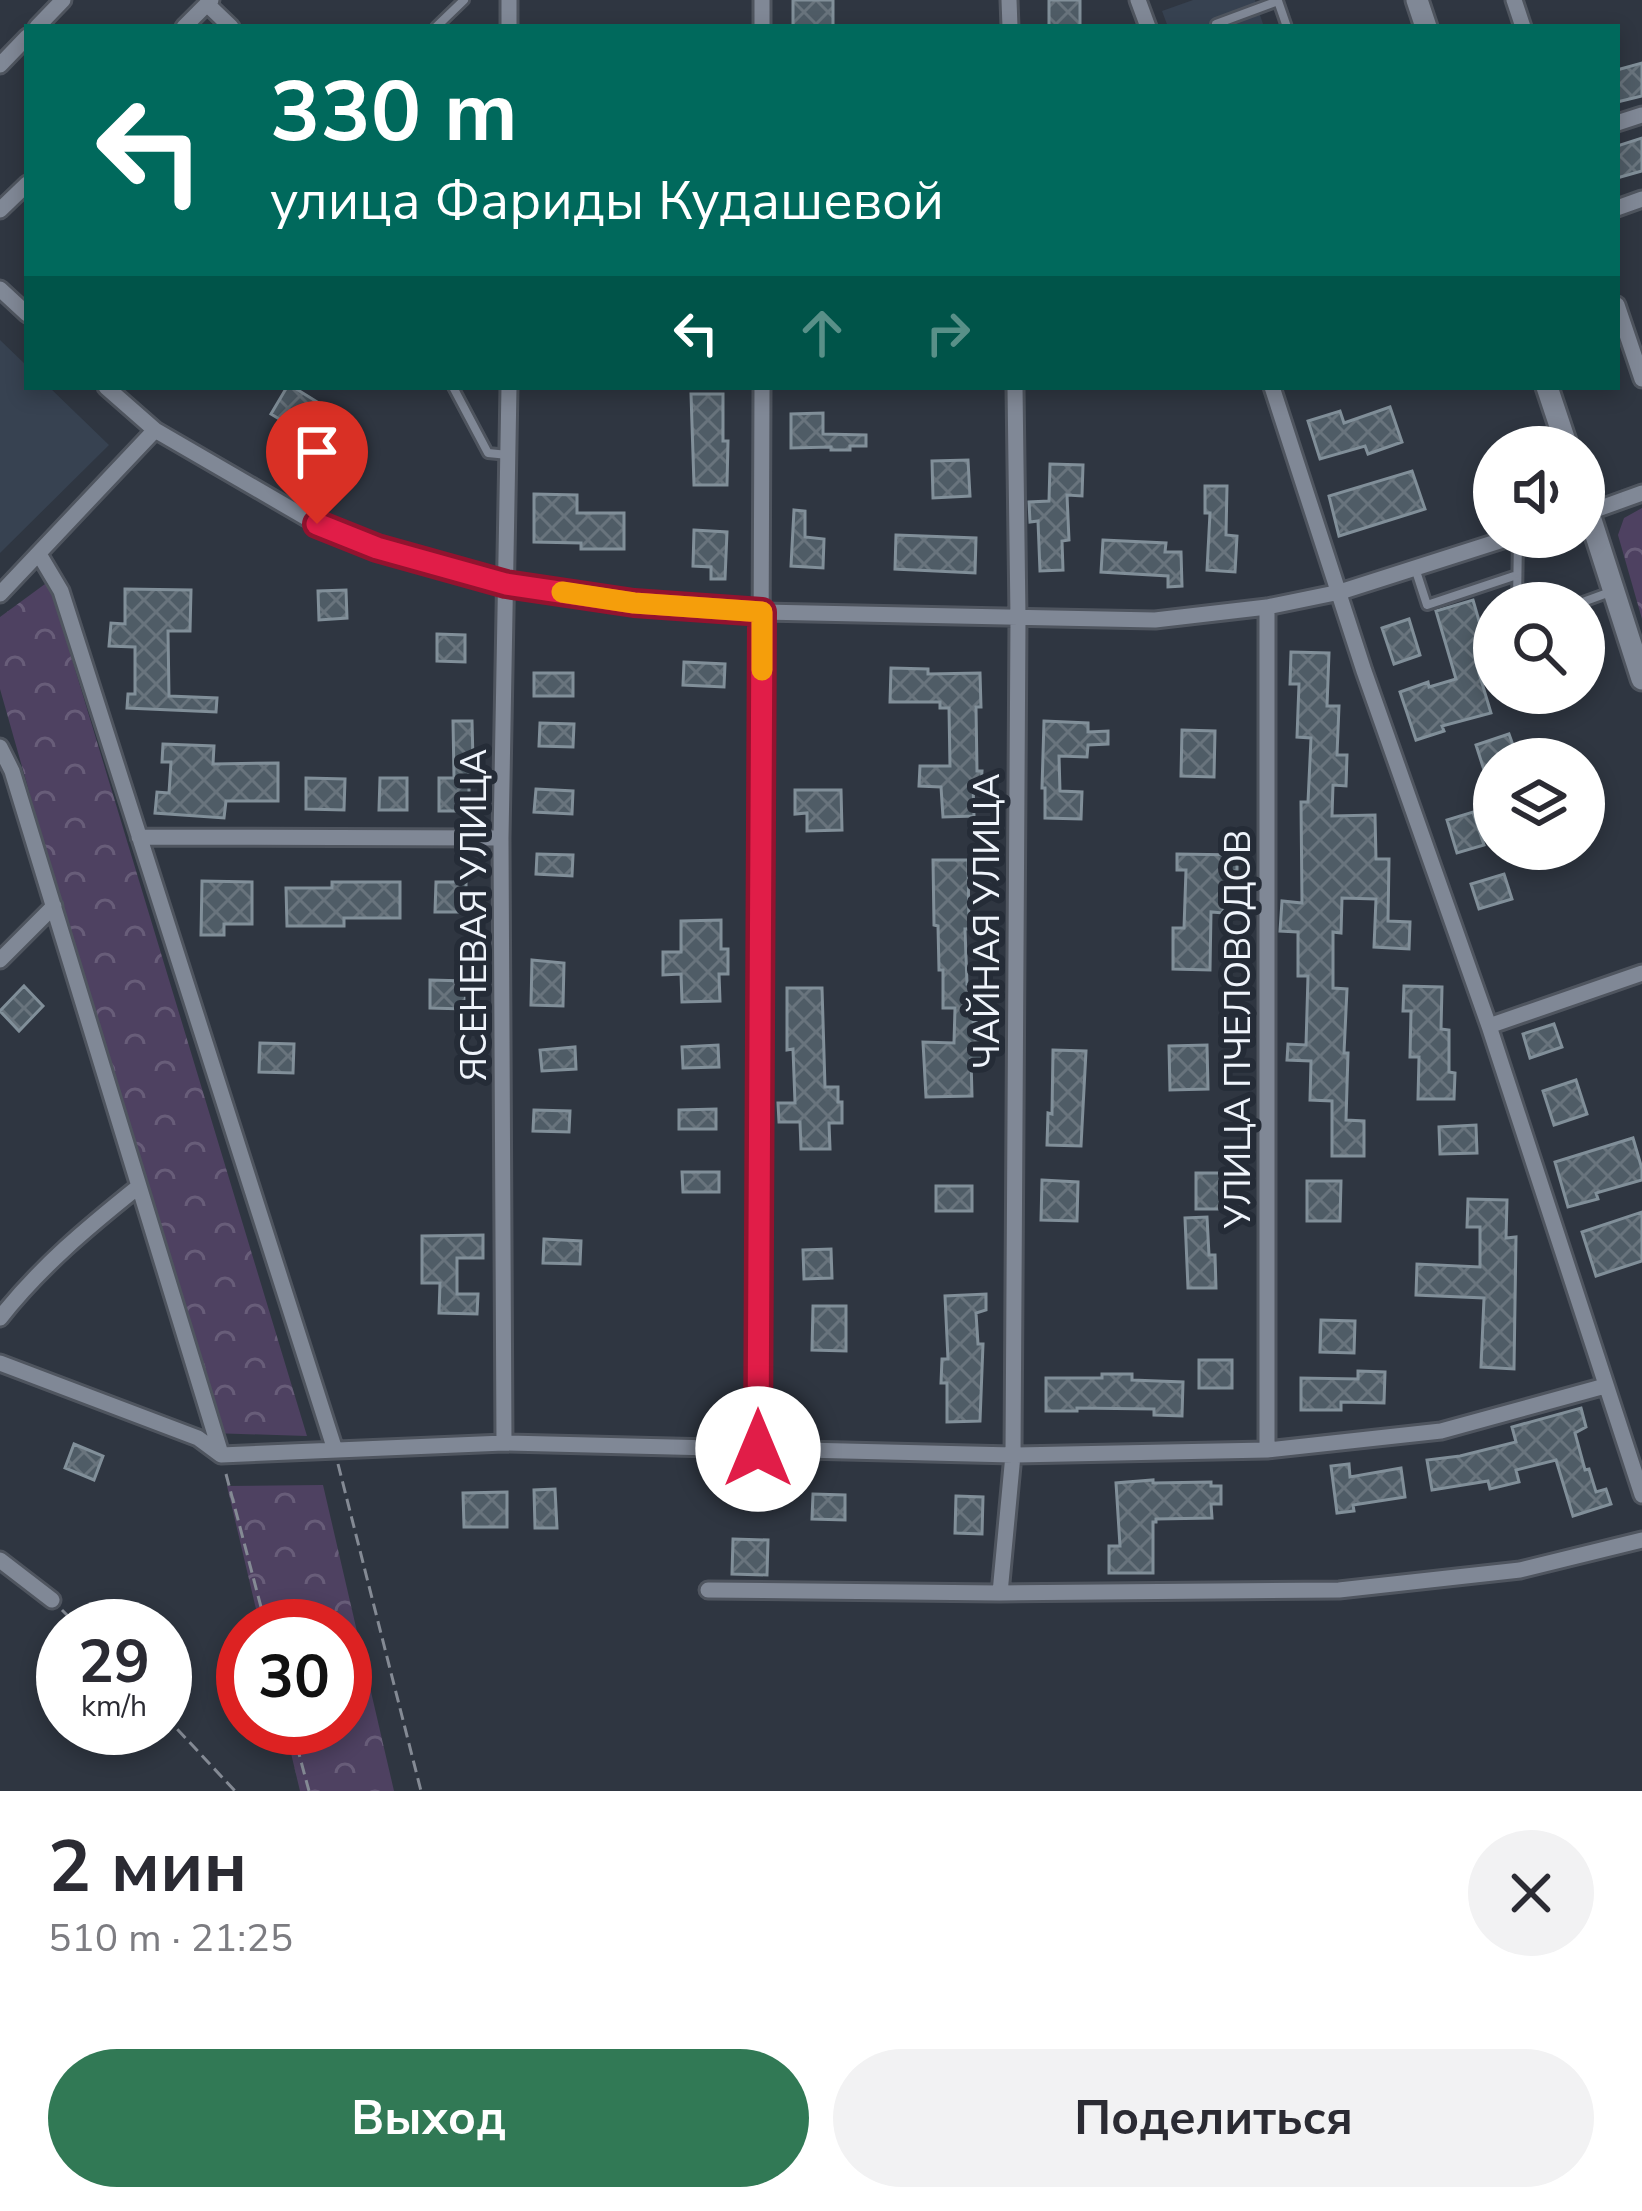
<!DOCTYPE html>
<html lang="ru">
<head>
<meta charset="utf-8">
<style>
	:root { --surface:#fff; --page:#f2f2f3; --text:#2b2b33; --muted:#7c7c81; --accent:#317955 }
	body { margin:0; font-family:"Nunito Sans",sans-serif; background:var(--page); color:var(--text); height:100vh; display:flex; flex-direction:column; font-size:45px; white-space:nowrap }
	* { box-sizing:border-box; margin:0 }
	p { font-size:39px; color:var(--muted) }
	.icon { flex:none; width:66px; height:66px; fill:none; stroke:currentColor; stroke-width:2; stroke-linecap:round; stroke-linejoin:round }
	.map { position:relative; height:1791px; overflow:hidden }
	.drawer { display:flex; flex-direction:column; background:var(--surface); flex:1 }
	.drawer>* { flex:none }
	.hud { position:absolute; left:24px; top:24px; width:1596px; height:366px; border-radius:0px; box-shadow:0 6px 18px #0003; background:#00695c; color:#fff; overflow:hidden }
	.fabs { position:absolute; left:1473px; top:426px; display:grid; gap:24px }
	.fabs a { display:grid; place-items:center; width:132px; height:132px; border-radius:50%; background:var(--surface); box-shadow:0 6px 18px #0003; font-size:60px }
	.speed { position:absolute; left:36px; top:1599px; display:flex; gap:24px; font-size:60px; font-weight:700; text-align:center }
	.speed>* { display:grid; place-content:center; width:156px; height:156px; border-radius:50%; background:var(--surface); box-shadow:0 6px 18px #0003; line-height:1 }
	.speed small { font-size:30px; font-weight:400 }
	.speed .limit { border:18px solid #d22; background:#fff; color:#111 }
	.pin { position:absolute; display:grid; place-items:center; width:102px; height:102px; color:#fff; margin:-123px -51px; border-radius:50% 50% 50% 0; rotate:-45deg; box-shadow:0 0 12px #0007 }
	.pin .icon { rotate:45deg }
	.me { position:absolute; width:132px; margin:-66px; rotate:0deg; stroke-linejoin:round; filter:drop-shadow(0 0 9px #0008) }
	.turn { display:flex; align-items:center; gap:42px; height:252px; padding:0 48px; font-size:54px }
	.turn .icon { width:156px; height:156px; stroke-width:2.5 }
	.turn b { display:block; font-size:84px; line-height:102px }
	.lanes { display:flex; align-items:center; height:114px; padding:0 48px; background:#0003; justify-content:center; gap:60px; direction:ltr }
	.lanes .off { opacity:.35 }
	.round { display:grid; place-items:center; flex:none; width:126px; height:126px; border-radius:63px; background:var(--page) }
	.headline { display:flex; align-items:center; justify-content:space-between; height:204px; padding:0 48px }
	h1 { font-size:72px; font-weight:700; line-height:90px }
	.action { display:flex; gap:24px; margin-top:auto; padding:24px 48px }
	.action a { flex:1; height:138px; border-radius:72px; background:var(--accent); color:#fff; font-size:48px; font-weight:700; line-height:138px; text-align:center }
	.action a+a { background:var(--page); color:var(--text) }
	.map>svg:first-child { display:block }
	.built { fill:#374251 }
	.forest { fill:url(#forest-crowns) }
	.building { fill:url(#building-cross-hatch); stroke:#818f99; stroke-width:3 }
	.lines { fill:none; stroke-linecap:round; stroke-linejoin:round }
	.lane-casing { stroke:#4f555f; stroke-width:14 }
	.street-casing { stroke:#4f555f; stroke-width:21 }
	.secondary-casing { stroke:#4f555f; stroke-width:27 }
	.path { stroke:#848a94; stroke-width:3; stroke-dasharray:12 6; stroke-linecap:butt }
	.lane { stroke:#808896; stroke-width:8 }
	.street { stroke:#808896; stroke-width:15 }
	.secondary { stroke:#808896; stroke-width:21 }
	.route-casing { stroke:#92132f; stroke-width:30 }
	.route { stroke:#e11d48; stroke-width:21 }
	.slow { stroke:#f59e0b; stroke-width:21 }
	.labels { text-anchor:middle; stroke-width:12; stroke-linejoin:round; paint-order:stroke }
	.street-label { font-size:36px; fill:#eff4fb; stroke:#252c37 }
</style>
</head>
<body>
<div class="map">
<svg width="1642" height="1791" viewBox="0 0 1642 1791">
	<defs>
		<pattern id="forest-crowns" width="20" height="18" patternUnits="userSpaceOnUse" patternTransform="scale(3)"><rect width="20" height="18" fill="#4e4161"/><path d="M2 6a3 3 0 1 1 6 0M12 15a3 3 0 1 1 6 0" fill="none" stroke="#685d79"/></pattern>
		<pattern id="building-cross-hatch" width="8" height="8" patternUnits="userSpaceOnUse" patternTransform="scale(3)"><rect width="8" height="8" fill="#4f5c66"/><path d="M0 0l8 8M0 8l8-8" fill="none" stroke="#69747d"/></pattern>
	</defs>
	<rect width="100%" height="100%" fill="#2f3641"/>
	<path class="built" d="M 1193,0 L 1255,0 L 1264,27 L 1168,27 L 1162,11 Z
		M 0,340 L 27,366 L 27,387 L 49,387 L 109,445 L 0,553 Z"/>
	<path class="forest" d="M 1642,508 L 1642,619 L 1618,535 L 1624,518 Z
		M 45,584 L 52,593 L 307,1436 L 211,1433 L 0,689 L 0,617 Z
		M 323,1485 L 394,1791 L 300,1791 L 285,1728 L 345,1728 L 345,1626 L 260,1626 L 227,1486 Z"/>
	<path class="building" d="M 793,0 L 833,0 L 833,27 L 793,27 Z
		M 1049,0 L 1080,0 L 1080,27 L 1049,27 Z
		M 1642,63 L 1642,96 L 1617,102 L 1617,70 Z
		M 1642,138 L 1642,171 L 1617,178 L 1617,146 Z
		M 287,387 L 293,387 L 322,405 L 304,434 L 271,414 Z
		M 691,394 L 723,394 L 723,441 L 728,441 L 727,485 L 694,485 Z
		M 1390,407 L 1402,442 L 1368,454 L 1365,446 L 1320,459 L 1308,421 L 1340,411 L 1344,423 Z
		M 823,413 L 823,434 L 866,435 L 866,446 L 850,446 L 850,450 L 831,450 L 831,447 L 791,448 L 791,414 Z
		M 302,440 L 326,455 L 334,441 L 361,455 L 346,484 L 310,464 L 302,477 L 285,466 Z
		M 968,460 L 970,496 L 933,498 L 932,461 Z
		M 1050,464 L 1083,465 L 1082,496 L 1067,495 L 1069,540 L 1062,541 L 1063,570 L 1040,571 L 1038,521 L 1030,522 L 1029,502 L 1049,501 Z
		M 1412,471 L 1425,509 L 1339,536 L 1329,496 Z
		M 1205,486 L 1227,486 L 1226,535 L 1237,536 L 1235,572 L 1207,570 L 1210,513 L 1205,513 Z
		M 534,494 L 577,495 L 577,513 L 624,513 L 624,549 L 581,549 L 581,543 L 534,542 Z
		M 794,510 L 805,511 L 805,537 L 824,539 L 823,568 L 791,566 Z
		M 694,530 L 727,532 L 725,579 L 711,579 L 711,567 L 693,566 Z
		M 896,535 L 976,538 L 975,573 L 895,569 Z
		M 1103,540 L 1166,543 L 1165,552 L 1181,552 L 1182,586 L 1168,587 L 1168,576 L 1101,572 Z
		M 125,589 L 191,590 L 190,631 L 168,631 L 169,696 L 217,698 L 216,712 L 127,708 L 128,694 L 135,694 L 135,647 L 109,646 L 111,623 L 125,624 Z
		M 346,590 L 347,618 L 319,620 L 318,591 Z
		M 1473,600 L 1490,659 L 1476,663 L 1491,713 L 1442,726 L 1444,731 L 1416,740 L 1400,692 L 1428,682 L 1429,687 L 1456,679 L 1436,611 Z
		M 1409,619 L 1420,655 L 1394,664 L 1382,628 Z
		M 437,634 L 465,635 L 465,662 L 437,661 Z
		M 1291,652 L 1329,653 L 1327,706 L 1339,706 L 1337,755 L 1347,755 L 1346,786 L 1333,785 L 1332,816 L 1375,815 L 1376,859 L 1389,859 L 1388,921 L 1410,922 L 1409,949 L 1374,947 L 1376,899 L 1342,898 L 1341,933 L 1333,932 L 1333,988 L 1347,989 L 1344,1053 L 1348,1053 L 1346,1120 L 1364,1121 L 1364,1156 L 1332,1156 L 1332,1101 L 1310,1100 L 1311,1061 L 1287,1060 L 1288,1044 L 1306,1045 L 1308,976 L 1298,976 L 1298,932 L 1280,931 L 1282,901 L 1302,903 L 1301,802 L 1308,802 L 1311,738 L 1297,737 L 1299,684 L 1290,684 Z
		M 684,662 L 725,664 L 724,687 L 683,685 Z
		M 891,668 L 928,669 L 928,674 L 980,673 L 981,707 L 976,707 L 977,771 L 982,771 L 981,785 L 973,785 L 974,816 L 943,817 L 941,787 L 919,786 L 920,766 L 950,766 L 949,708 L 940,708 L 940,702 L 890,702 Z
		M 534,673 L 573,673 L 573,696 L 534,696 Z
		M 453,721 L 472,721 L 473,760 L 469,760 L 469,811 L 439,811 L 439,778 L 454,778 Z
		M 1044,721 L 1088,723 L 1088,732 L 1108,731 L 1108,744 L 1088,745 L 1087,757 L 1059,756 L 1060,791 L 1082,792 L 1081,819 L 1045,818 L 1045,788 L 1042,788 Z
		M 540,723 L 574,724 L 573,747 L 539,746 Z
		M 1182,730 L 1215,731 L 1214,777 L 1181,776 Z
		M 1509,734 L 1518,759 L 1494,759 L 1494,791 L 1491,792 L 1476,745 Z
		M 163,744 L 214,746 L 213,764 L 278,763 L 278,801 L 226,801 L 224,818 L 155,813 L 157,792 L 169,793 L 171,762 L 162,762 Z
		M 306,778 L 345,779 L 344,810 L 306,809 Z
		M 380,778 L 407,778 L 407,810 L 379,810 Z
		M 536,789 L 573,791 L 572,814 L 534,812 Z
		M 795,790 L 841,790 L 842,830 L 807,831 L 807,813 L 795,814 Z
		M 1473,812 L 1484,845 L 1457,853 L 1447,820 Z
		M 537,854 L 573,855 L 572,876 L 536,874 Z
		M 1177,854 L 1237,855 L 1237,871 L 1225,871 L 1223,913 L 1211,912 L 1210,970 L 1173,969 L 1173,928 L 1184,928 L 1186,870 L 1177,870 Z
		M 933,860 L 968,860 L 969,929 L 965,929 L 967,984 L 973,984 L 973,1022 L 986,1023 L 985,1060 L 971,1059 L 972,1096 L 926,1097 L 923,1042 L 954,1043 L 955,1008 L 943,1008 L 943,970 L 939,970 L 938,926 L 934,925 Z
		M 1504,874 L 1512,899 L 1479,909 L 1471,884 Z
		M 202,881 L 252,882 L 252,924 L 224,924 L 224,935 L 201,935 Z
		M 332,882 L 400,882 L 400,918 L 344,918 L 344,926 L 287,926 L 286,888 L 332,888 Z
		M 436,882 L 466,882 L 466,912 L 435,912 Z
		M 721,920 L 721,949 L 728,949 L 728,974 L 719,974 L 720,1001 L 682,1002 L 681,974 L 663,975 L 663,952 L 681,952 L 681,921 Z
		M 532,960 L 564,963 L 563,1006 L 531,1005 Z
		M 430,980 L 466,981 L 465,1009 L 430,1008 Z
		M 24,986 L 43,1006 L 19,1031 L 0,1011 Z
		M 1404,986 L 1442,987 L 1441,1029 L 1449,1030 L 1449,1072 L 1455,1073 L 1454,1099 L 1418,1099 L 1419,1057 L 1410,1057 L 1411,1011 L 1403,1011 Z
		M 787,988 L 822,988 L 825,1087 L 838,1087 L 838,1102 L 842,1102 L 842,1123 L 829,1123 L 830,1149 L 801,1149 L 800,1122 L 779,1122 L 778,1103 L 795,1103 L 793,1049 L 787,1050 Z
		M 1554,1024 L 1562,1047 L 1530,1058 L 1523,1034 Z
		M 260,1043 L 294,1044 L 293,1073 L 259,1072 Z
		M 718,1045 L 719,1067 L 683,1068 L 682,1047 Z
		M 1207,1045 L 1208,1089 L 1170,1090 L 1169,1046 Z
		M 575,1047 L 576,1069 L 542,1071 L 540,1050 Z
		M 1053,1050 L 1086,1051 L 1081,1146 L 1047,1145 L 1048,1113 L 1052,1114 Z
		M 1576,1080 L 1587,1114 L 1554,1125 L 1543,1091 Z
		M 716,1109 L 716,1129 L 679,1129 L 679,1110 Z
		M 534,1110 L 570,1111 L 569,1132 L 533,1131 Z
		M 1476,1125 L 1477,1153 L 1440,1154 L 1439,1127 Z
		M 1633,1138 L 1642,1169 L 1642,1180 L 1596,1193 L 1598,1199 L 1568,1207 L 1555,1162 Z
		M 682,1172 L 719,1172 L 719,1192 L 683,1192 Z
		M 1196,1173 L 1230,1173 L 1229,1209 L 1196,1209 Z
		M 1042,1180 L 1078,1182 L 1077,1221 L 1041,1220 Z
		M 1307,1181 L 1341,1181 L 1340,1221 L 1307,1221 Z
		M 936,1186 L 972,1186 L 972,1211 L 936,1211 Z
		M 1468,1199 L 1507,1200 L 1506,1238 L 1516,1237 L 1514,1369 L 1481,1367 L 1484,1298 L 1416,1295 L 1417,1264 L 1480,1267 L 1480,1227 L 1467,1227 Z
		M 1642,1212 L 1642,1261 L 1596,1276 L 1582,1232 Z
		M 1207,1217 L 1209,1255 L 1215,1255 L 1216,1288 L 1188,1288 L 1185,1218 Z
		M 483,1235 L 483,1258 L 457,1258 L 457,1294 L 478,1294 L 477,1314 L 439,1313 L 440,1283 L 422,1283 L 422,1236 Z
		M 544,1239 L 581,1241 L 580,1264 L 543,1263 Z
		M 831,1249 L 832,1278 L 804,1279 L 803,1250 Z
		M 986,1294 L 986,1310 L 976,1313 L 978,1344 L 983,1344 L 980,1421 L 947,1422 L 947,1383 L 941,1383 L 942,1359 L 948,1359 L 945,1296 Z
		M 813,1306 L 846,1306 L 846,1351 L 812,1350 Z
		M 1321,1320 L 1355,1321 L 1354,1353 L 1320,1352 Z
		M 1199,1360 L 1232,1360 L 1232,1388 L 1199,1388 Z
		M 1358,1371 L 1385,1372 L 1384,1403 L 1341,1402 L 1341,1410 L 1301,1410 L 1301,1378 L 1358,1379 Z
		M 1102,1374 L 1132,1374 L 1132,1380 L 1183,1382 L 1182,1416 L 1154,1415 L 1154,1409 L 1077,1408 L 1077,1411 L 1046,1411 L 1046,1378 L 1102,1378 Z
		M 1581,1408 L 1586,1427 L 1575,1433 L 1585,1470 L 1589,1469 L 1596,1492 L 1606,1489 L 1611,1504 L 1573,1516 L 1556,1460 L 1516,1470 L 1519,1482 L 1490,1489 L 1488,1481 L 1432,1490 L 1427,1460 L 1460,1456 L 1516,1442 L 1512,1427 Z
		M 74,1444 L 103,1456 L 94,1480 L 65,1468 Z
		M 1349,1464 L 1350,1477 L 1401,1468 L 1405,1497 L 1353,1505 L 1354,1511 L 1337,1513 L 1331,1466 Z
		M 1153,1480 L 1153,1483 L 1211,1482 L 1211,1486 L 1221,1486 L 1221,1504 L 1211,1504 L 1212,1518 L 1156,1519 L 1156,1522 L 1153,1522 L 1153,1573 L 1109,1573 L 1109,1546 L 1120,1546 L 1116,1483 Z
		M 555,1489 L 557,1528 L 535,1528 L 534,1490 Z
		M 507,1492 L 507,1527 L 464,1527 L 463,1493 Z
		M 813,1494 L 845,1495 L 845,1520 L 812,1519 Z
		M 956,1496 L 983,1497 L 982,1534 L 955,1533 Z
		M 733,1539 L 768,1540 L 767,1575 L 732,1574 Z"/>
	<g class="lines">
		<g class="lane-casing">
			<path id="lane" d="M 436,27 L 464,0
				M 1217,27 L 1216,24 L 1278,1 L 1287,27
				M 453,387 L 488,453 L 508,455
				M 1415,568 L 1427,605 L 1517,575
				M 1517,603 L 1518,537
				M 1580,603 L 1613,591"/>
		</g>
		<g class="street-casing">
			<path id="street" d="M 509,0 L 509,27
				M 762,0 L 762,27
				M 1009,0 L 1010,27
				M 1138,0 L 1148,27
				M 1514,0 L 1523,27
				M 207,4 L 231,27
				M 37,27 L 63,0
				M 184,27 L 211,0
				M 0,65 L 27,37
				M 1617,123 L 1642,115
				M 1617,208 L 1642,199
				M 0,210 L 27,184
				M 0,289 L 27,314
				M 1617,305 L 1642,379
				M 106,387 L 155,430 L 317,524 L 377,548 L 506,584 L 634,603 L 762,612 L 1155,620 L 1267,607 L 1340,592 L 1512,537
				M 1272,387 L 1364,671 L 1489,1026 L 1642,1495
				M 1584,514 L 1642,493
				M 39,554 L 61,591 L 335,1450
				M 0,594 L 155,430
				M 0,747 L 12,771 L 221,1454
				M 139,837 L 501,838
				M 0,960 L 54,906
				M 1489,1026 L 1642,973
				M 0,1318 C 40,1267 88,1227 138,1187
				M 0,1363 L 198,1438 L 221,1455 L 504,1443 L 1013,1455 L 1267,1450 L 1441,1431 L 1605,1386
				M 504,1443 L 501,838 L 509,387
				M 758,1449 L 762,387
				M 1267,1450 L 1267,607
				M 0,1560 L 52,1600
				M 708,1590 L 1000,1593 L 1339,1590 L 1520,1570 L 1642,1540
				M 1000,1593 L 1013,1455 L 1018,618 L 1015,387"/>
		</g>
		<g class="secondary-casing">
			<path id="secondary" d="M 1417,0 L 1426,27
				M 1547,387 L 1567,447
				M 1584,498 L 1642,679"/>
		</g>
		<path class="path" d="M 338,1464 L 421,1791
			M 226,1474 L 266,1626
			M 62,1610 L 78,1626
			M 165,1716 L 235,1791
			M 292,1728 L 309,1791"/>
		<use href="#lane" class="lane"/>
		<use href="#street" class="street"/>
		<use href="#secondary" class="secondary"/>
	</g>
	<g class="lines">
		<g class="route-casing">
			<path id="route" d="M 317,524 L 377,548 L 506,584 L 634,603 L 762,612 L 758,1449"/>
		</g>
		<use href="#route" class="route"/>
		<path class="slow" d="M 562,592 L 634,603 L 762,612 L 762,670"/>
	</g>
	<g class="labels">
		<g class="street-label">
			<text transform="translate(473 915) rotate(-90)" y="13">ЯСЕНЕВАЯ УЛИЦА</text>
			<text transform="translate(986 921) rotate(-90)" y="13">ЧАЙНАЯ УЛИЦА</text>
			<text transform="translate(1237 1029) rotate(-90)" y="13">УЛИЦА ПЧЕЛОВОДОВ</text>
		</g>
	</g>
</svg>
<div class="fabs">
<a><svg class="icon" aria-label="sound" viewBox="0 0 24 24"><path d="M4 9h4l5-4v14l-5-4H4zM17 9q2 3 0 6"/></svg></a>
<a><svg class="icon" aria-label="search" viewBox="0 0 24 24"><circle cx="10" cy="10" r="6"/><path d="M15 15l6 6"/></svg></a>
<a><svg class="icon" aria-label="layers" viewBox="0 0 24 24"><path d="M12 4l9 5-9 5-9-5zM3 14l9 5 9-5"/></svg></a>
</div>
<div class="speed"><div>29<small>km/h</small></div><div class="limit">30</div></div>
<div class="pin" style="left:317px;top:524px;background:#d93025"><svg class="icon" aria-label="arrive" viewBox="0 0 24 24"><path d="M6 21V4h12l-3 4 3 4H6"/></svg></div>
<svg class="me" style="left:758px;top:1449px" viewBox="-20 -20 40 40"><circle r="19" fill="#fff"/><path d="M0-13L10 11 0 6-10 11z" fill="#e11d48"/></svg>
<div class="hud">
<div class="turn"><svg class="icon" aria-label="left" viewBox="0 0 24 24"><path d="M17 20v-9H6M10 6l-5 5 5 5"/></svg><div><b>330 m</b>улица Фариды Кудашевой</div></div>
<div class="lanes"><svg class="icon" aria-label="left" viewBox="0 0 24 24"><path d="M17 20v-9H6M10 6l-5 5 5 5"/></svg><svg class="icon off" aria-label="ahead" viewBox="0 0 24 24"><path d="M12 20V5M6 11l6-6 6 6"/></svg><svg class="icon off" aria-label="right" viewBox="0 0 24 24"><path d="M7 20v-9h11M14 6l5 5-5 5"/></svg></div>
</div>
</div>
<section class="drawer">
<div class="headline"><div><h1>2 мин</h1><p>510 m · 21:25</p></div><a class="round"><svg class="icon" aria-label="close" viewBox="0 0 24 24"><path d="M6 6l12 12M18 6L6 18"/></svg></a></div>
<div class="action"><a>Выход</a><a>Поделиться</a></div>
</section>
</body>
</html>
